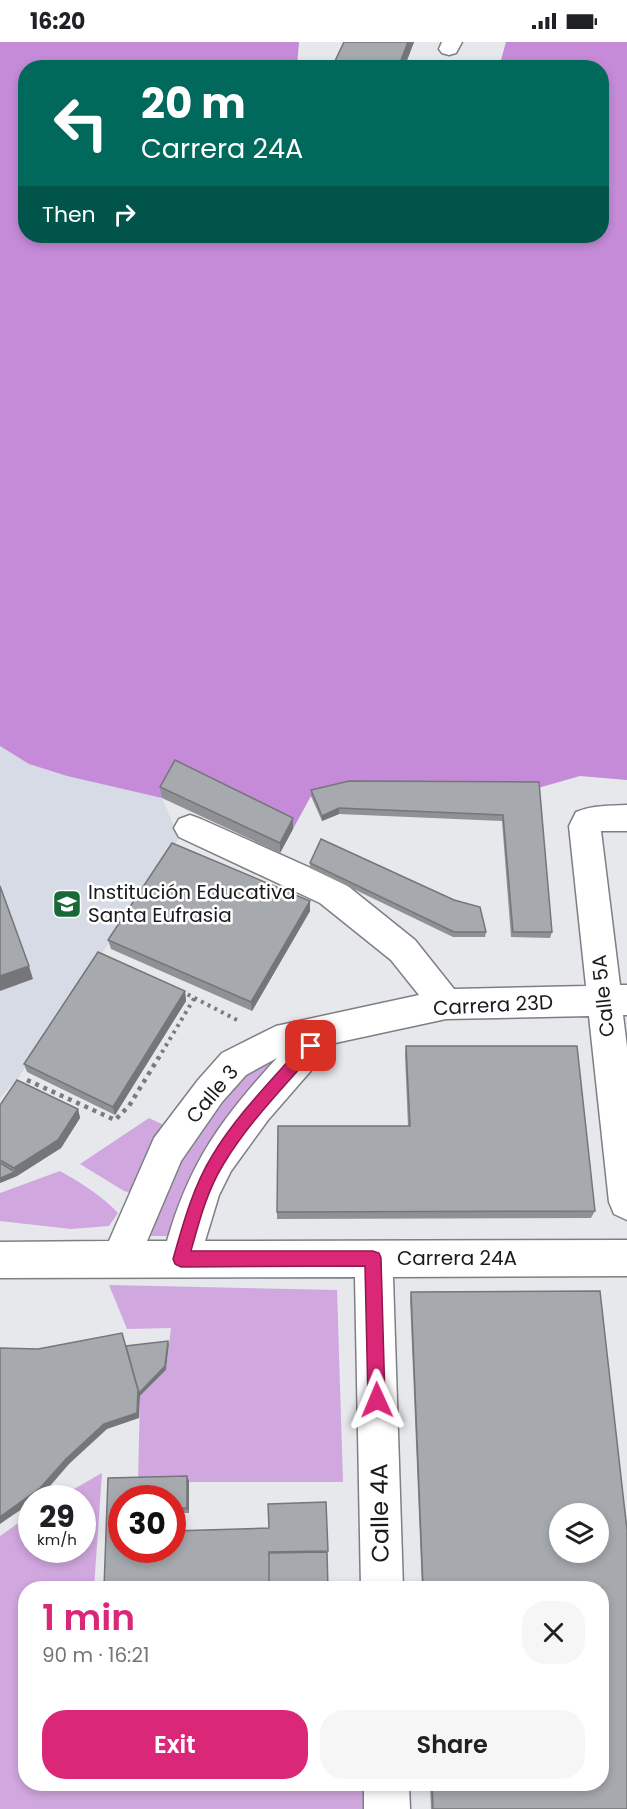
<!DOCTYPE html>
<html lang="en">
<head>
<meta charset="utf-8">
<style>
	:root { --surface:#fff; --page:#f6f6f6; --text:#202124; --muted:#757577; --accent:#db2777 }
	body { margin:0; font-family:Poppins,sans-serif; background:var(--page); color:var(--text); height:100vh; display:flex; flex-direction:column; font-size:22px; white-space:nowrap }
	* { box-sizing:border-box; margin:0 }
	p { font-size:20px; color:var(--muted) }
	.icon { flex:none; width:33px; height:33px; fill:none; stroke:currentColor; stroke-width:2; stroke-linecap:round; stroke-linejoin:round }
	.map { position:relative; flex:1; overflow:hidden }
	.drawer { position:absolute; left:18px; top:1539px; width:591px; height:210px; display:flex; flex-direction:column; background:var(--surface); border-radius:24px; box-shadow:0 3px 9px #0003 }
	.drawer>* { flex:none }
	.hud { position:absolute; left:18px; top:18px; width:591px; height:183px; border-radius:24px; box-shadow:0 3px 9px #0003; background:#00695c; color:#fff; overflow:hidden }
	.controls { position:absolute; left:549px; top:1461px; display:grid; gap:12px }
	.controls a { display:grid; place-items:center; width:60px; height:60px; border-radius:50%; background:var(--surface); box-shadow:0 3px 9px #0003; font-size:30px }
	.speed { position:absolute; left:18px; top:1443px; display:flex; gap:12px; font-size:30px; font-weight:700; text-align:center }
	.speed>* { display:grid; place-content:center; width:78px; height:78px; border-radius:50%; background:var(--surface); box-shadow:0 3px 9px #0003; line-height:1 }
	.speed small { font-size:15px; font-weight:400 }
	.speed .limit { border:9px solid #d22; background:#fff; color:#111 }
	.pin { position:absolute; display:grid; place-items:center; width:51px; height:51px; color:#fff; margin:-26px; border-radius:12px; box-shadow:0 3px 9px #0006 }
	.me { position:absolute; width:66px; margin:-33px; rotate:359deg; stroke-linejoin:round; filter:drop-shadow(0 0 4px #0008) }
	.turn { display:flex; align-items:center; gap:21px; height:126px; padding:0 24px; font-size:27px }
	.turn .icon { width:78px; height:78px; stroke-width:2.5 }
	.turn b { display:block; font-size:42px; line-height:51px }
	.then { display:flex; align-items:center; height:57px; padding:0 24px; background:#0003; gap:12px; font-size:22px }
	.round { display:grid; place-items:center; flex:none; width:63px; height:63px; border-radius:24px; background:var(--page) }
	.summary { display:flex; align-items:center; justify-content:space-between; height:102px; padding:0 24px }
	h1 { font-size:36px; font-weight:600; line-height:45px; color:var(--accent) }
	.action { display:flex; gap:12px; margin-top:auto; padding:12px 24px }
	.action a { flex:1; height:69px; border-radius:24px; background:var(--accent); color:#fff; font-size:24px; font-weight:600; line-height:69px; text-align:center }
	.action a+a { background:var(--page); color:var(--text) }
	.status { display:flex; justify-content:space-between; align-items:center; height:42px; padding:0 30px; background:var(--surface); direction:ltr }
	.status svg { height:16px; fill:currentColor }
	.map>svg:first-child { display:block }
	.built { fill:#d7dbe6 }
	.green { fill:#d1a7df }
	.forest { fill:#c58bd8 }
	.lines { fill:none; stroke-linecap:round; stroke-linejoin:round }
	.minor-casing { stroke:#7d7f83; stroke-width:3 }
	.path-far1 { stroke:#7a7b7e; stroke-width:4; stroke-dasharray:3 4.5; stroke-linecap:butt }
	.path { stroke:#7a7b7e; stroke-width:4.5; stroke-dasharray:4 5; stroke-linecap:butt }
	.minor { fill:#fff; fill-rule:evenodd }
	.wall { fill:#8f9195; fill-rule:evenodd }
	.shaded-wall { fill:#747679 }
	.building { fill:#a6a9ad; stroke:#747679; stroke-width:1.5; fill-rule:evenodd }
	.route { fill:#db2777; stroke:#8e194d; stroke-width:1.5 }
	.labels { text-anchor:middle; stroke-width:5; stroke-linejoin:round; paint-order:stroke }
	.poi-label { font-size:20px; fill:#1b1b1d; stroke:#fff; text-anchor:start }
	.street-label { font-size:20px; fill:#1b1b1d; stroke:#fff }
	.near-street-label { font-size:24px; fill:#1b1b1d; stroke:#fff }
</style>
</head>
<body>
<div class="status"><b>16:20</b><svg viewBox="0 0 49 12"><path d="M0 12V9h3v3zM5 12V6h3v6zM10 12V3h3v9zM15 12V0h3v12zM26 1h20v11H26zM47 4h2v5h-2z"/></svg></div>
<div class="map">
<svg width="627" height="1767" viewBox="0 0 627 1767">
	<rect width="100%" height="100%" fill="#e6e8ec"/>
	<path class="built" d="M 0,704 L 29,722 L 67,734 L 162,756 L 179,796 L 19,1035 L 0,1056 Z"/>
	<path class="green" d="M 303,1001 L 174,1194 L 141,1194 L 179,1112 L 240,1030 Z
		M 149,1076 L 166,1084 L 132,1151 L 124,1149 L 80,1122 Z
		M 60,1129 C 81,1141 101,1153 118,1171 L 109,1184 L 71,1187 L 0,1179 L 0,1151 Z
		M 109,1243 L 337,1248 L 343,1440 L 138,1440 L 140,1354 L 166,1328 L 171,1286 L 127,1287 Z
		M 102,1431 L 94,1546 L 26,1546 L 26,1742 L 367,1742 L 368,1767 L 0,1767 L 0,1494 L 31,1472 L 32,1508 L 82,1508 L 82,1456 L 58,1456 Z"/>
	<path class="forest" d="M 0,0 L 299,0 L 297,24 L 300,25 L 26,26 L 26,194 L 602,194 L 602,26 L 499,25 L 506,0 L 627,0 L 627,738 L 580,734 L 538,746 L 311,754 L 293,787 L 176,729 L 162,756 L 67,734 L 29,722 L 0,704 Z"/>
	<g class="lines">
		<g class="minor-casing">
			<path id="minor" d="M 442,0 L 462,0 L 456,11 L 449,13 L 442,11 L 439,7 Z
				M 627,763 L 627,789 L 601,789 L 620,943 L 627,943 L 627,973 L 623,973 L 627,1005 L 627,1178 L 614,1172 L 609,1160 L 589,974 L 446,977 L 335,1001 L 268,1078 L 231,1129 L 219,1153 L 205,1199 L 627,1198 L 627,1234 L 393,1235 L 403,1546 L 361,1546 L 355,1235 L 0,1236 L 0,1200 L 109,1199 L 154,1096 L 198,1038 L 222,1011 L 276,984 L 419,953 L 391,918 L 320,861 L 179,795 L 174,786 L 179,777 L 190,773 L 201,777 L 344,841 L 415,898 L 454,947 L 586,944 L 569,784 L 576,770 C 593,763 609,764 627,763 ZM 277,1016 C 222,1076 190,1119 167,1199 L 147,1199 L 181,1119 L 222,1060 L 246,1033 Z
				M 364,1742 L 409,1742 L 410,1767 L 364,1767 Z"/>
		</g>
		<path class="path-far1" d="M 181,949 L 241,980
			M 158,1017 L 195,955"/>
		<path class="path" d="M 27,1038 L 115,1078 L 129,1064 L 159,1015"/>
		<use href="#minor" class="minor"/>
	</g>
	<path class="wall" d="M 344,0 L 414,0 L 404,26 L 335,26 L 335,19 Z
		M 539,740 L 552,890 L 550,896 L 511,895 L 502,779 L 339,772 L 322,779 L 311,754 L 311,748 Z
		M 160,745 L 293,776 L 293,787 L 280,811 L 162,756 Z
		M 310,821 L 486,890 L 485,895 L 453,895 L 310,826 Z
		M 310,869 L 252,969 L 111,907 L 108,898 Z
		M 185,949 L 186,959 L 115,1073 L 27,1030 L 24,1022 Z
		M 406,1004 L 595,1169 L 591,1176 L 277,1177 L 277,1170 L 408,1084 L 405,1013 Z
		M 0,1063 L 78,1067 L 80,1076 L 61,1106 L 17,1134 L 0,1141 Z
		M 600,1249 L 627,1488 L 627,1767 L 431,1767 L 430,1742 L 602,1742 L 602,1546 L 422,1546 L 410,1257 L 411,1250 ZM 560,1472 L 598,1472 L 598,1510 L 560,1510 Z
		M 187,1434 L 189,1439 L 189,1471 L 172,1471 L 172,1456 L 122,1456 L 122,1508 L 269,1486 L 326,1460 L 327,1510 L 104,1546 L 108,1436 Z"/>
	<path class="shaded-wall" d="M 408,0 L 414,0 L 404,26 L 398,26 Z
		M 339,766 L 339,772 L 322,779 L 322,774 Z
		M 293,776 L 293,787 L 280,811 L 280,801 Z
		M 310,859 L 310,869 L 252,969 L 251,960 Z
		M 29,924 L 33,937 L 0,949 L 0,934 Z
		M 185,949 L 186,959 L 115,1073 L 113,1065 Z
		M 78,1067 L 80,1076 L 61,1106 L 17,1134 L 14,1126 Z
		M 15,1130 L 17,1134 L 0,1141 L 0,1136 Z
		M 122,1291 L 139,1351 L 168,1299 L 169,1302 L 166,1328 L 140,1354 L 139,1376 L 107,1387 L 69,1422 L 44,1451 L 36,1456 L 32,1456 L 32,1460 L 0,1482 L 0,1475 L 66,1417 Z
		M 187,1434 L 189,1439 L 189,1471 L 187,1466 Z"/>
	<path class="building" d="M 344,0 L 408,0 L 398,26 L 380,26 L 335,19 Z
		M 175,718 L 293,776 L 280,801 L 160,745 Z
		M 349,739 L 539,740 L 552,890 L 513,890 L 503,773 L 339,766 L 322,774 L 311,748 Z
		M 321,797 L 454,858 L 480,865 L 486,890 L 454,890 L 310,821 Z
		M 172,801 L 310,859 L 251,960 L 108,898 Z
		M 0,844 L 29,924 L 0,934 Z
		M 98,910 L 185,949 L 113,1065 L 24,1022 Z
		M 406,1004 L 577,1004 L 595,1169 L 277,1170 L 278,1084 L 410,1084 Z
		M 17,1038 L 78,1067 L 58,1098 L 14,1126 L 0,1118 L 0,1063 Z
		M 0,1121 L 15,1130 L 0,1136 Z
		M 600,1249 L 627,1488 L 627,1767 L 433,1767 L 432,1742 L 602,1742 L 602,1546 L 423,1546 L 411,1250 ZM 560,1472 L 598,1472 L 598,1510 L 560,1510 Z
		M 122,1291 L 138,1348 L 137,1371 L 104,1382 L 66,1417 L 40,1446 L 0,1475 L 0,1306 L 38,1307 Z
		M 168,1299 L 165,1324 L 139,1351 L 126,1304 Z
		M 187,1434 L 187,1466 L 172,1467 L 172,1456 L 122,1456 L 122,1508 L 172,1508 L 172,1489 L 269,1486 L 268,1462 L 326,1460 L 328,1509 L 269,1510 L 269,1546 L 104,1546 L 108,1436 Z
		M 327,1510 L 328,1546 L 269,1546 L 269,1511 Z"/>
	<path class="route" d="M 311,998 L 316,999 L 318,1004 L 316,1008 C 284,1045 248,1081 223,1123 C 207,1149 199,1180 191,1209 L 373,1209 L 379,1211 L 381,1216 L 385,1358 L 382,1364 L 377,1366 L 371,1364 L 368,1358 L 365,1224 L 181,1225 L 175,1222 L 173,1217 C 183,1182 193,1145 212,1114 C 237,1072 274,1036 306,999 Z"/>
	<defs>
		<g id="university-square" transform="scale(1.5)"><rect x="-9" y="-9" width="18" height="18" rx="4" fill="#196938" stroke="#fff"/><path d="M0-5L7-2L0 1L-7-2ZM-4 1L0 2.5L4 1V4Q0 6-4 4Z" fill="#fff"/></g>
	</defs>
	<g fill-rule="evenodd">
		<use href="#university-square" x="67" y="862"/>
	</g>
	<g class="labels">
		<g class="poi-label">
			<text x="88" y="857">Institución Educativa<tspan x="88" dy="23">Santa Eufrasia</tspan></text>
		</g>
		<g class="street-label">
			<text transform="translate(603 954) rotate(-96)" y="7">Calle 5A</text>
			<text transform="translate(493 963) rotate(-3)" y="7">Carrera 23D</text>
			<text transform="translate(212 1052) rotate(-50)" y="7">Calle 3</text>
			<text x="457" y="1223">Carrera 24A</text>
		</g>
		<g class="near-street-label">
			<text transform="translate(380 1471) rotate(-91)" y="8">Calle 4A</text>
		</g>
	</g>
</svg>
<div class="controls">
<a><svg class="icon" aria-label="layers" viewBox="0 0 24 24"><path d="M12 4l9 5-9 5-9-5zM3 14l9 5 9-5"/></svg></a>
</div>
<div class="speed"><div>29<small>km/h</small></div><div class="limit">30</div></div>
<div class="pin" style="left:311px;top:1004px;background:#d93025"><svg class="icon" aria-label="arrive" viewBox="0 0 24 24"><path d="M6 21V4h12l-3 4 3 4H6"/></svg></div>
<svg class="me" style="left:377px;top:1358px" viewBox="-20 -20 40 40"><path d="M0-17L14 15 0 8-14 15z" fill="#db2777" stroke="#fff" stroke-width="4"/></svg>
<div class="hud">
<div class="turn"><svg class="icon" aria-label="left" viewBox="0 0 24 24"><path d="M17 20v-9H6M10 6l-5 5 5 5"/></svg><div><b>20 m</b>Carrera 24A</div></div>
<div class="then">Then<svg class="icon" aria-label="right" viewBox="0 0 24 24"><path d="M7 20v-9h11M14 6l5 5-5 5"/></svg></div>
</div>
<section class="drawer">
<div class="summary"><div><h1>1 min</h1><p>90 m · 16:21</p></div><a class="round"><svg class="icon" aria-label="close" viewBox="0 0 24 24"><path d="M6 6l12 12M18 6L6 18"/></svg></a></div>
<div class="action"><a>Exit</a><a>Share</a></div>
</section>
</div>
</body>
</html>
